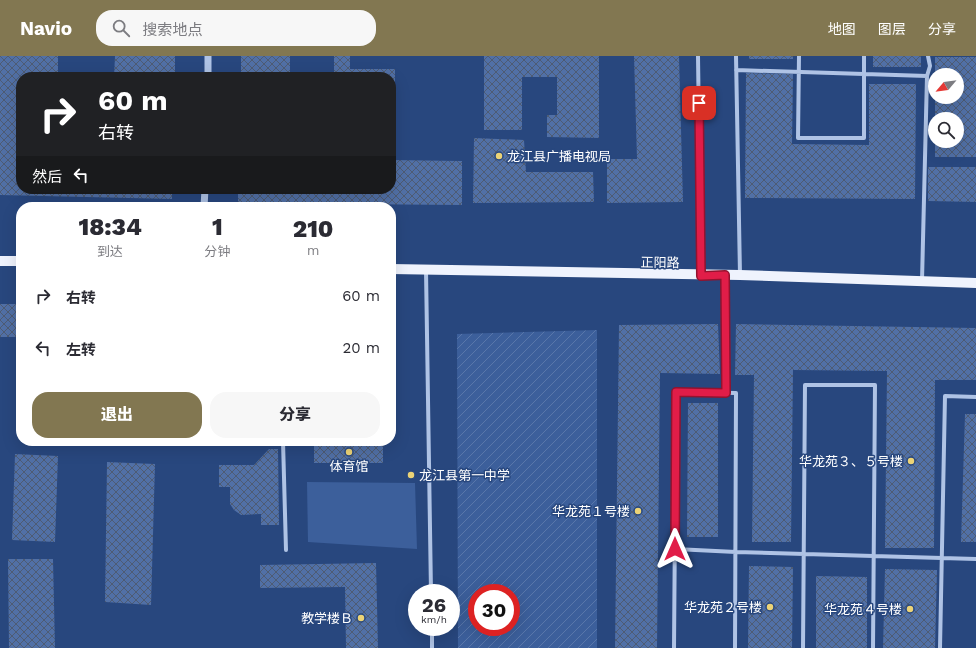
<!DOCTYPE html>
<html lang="zh">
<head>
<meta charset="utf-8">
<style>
	:root { --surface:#fff; --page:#f7f7f7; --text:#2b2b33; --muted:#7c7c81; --accent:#827751 }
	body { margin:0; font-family:"Work Sans","Noto Sans SC",sans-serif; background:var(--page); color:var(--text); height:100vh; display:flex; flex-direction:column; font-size:15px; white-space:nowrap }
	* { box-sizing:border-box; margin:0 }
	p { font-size:13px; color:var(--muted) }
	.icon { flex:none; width:22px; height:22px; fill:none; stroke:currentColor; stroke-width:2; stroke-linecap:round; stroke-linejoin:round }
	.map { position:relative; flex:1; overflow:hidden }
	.details { position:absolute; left:16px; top:146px; width:380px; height:244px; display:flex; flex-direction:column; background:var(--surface); border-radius:16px; box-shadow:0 4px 16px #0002 }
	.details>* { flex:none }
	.top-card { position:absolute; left:16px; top:16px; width:380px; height:122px; border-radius:16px; box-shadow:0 4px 16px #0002; background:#202124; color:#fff; overflow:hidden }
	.needle { width:26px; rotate:241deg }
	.tools { position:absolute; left:928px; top:12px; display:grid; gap:8px }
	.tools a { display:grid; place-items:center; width:36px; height:36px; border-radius:50%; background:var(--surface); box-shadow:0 4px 16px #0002; font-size:20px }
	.speed { position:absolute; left:408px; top:528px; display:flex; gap:8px; font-size:20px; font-weight:700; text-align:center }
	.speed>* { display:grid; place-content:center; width:52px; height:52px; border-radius:50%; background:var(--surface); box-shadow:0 4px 16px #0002; line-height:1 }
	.speed small { font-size:10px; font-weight:400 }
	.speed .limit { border:6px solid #d22; background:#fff; color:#111 }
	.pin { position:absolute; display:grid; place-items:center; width:34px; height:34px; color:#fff; margin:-17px; border-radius:8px; box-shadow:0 2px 6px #0006 }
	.me { position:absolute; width:44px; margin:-22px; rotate:0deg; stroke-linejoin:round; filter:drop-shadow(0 0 3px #0008) }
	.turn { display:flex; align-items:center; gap:14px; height:84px; padding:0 16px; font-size:18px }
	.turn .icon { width:52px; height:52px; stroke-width:2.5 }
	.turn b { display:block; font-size:28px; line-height:34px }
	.then { display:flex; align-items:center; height:38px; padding:0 16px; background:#0003; gap:8px; font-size:15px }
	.eta { display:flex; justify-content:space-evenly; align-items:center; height:68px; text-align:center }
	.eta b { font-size:24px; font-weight:800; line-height:28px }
	.button { display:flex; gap:8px; margin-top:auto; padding:8px 16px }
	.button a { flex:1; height:46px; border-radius:16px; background:var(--accent); color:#fff; font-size:16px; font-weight:800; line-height:46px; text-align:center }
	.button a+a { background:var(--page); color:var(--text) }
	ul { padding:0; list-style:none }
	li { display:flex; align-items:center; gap:12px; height:52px; padding:0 16px }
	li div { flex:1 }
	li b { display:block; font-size:15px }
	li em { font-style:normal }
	header { display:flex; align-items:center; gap:24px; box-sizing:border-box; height:56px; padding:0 20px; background:var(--accent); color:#fff }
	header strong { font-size:19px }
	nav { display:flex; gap:22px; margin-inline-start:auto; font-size:14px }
	.search { width:280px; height:36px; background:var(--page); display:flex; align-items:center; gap:10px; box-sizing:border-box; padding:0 14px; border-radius:16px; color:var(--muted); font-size:15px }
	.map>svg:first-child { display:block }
	.garden { fill:url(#garden-furrows); fill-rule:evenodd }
	.pitch { fill:#3c5f9b }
	.building { fill:url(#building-cross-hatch) }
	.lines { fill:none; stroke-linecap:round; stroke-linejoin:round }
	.minor { stroke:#afc3e5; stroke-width:4 }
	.tertiary { stroke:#afc3e5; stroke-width:7 }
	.primary { stroke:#eff3fd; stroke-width:10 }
	.route-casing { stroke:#92132f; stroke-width:10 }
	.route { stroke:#e11d48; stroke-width:7 }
	.poi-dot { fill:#ecd376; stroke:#28477e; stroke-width:1.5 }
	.labels { text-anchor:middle; stroke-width:3; stroke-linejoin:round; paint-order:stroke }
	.poi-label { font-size:13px; fill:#fff; stroke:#28477e; text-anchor:end }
	.street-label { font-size:13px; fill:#fff; stroke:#28477e }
</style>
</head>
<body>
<header>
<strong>Navio</strong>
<div class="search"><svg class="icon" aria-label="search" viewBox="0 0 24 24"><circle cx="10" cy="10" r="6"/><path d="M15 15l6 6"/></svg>搜索地点</div>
<nav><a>地图</a><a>图层</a><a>分享</a></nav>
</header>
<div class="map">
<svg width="976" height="592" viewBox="0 0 976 592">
	<defs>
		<pattern id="garden-furrows" width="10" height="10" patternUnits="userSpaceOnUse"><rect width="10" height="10" fill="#3c5f9b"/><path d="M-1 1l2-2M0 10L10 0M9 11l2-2" fill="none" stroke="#5977aa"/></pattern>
		<pattern id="building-cross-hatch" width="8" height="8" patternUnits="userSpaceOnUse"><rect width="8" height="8" fill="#5170a6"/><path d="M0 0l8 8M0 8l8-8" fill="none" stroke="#4e5c74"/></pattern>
	</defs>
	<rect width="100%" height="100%" fill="#28477e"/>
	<path class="garden" d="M 597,274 L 597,592 L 458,592 L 457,278 ZM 477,537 L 511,537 L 511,571 L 477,571 Z"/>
	<path class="pitch" d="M 307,426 L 415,427 L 417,493 L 308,486 Z"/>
	<path class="building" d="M 0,0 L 58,0 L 58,21 L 21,21 L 21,133 L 172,133 L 172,143 L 0,139 Z
		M 115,0 L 175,0 L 175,21 L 114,21 Z
		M 241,0 L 290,0 L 290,21 L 241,21 Z
		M 334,0 L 350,0 L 350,13 L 395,13 L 395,62 L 391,62 L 391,21 L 334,21 Z
		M 484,0 L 599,0 L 599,82 L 547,81 L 547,59 L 557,59 L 557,21 L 522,21 L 522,74 L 484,74 Z
		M 634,0 L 679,0 L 683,146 L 607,147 L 607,103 L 637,103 Z
		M 749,0 L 793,0 L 793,3 L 749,3 Z
		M 873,0 L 921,0 L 921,11 L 873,11 Z
		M 935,1 L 976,1 L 976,101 L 935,101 L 935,85 L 957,85 L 957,63 L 935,63 L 935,41 L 957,41 L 957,19 L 935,19 Z
		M 746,17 L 793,18 L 792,88 L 869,89 L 869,28 L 916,28 L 915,143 L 745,142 Z
		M 474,82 L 524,84 L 526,116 L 593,116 L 594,146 L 473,147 Z
		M 391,104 L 462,105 L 462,149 L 238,147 L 238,133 L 391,133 Z
		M 928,111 L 976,111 L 976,146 L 928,145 Z
		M 0,248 L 21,248 L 21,281 L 0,281 Z
		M 718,268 L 720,318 L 660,317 L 657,592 L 615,592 L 619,269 Z
		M 736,268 L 976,272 L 976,324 L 935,324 L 934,492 L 885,492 L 887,315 L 793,314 L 791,486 L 752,486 L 754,319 L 735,319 Z
		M 688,347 L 718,347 L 718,481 L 687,481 Z
		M 965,358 L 976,358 L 976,486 L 961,486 Z
		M 314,385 L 383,385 L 383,407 L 314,407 Z
		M 269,393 L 278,393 L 279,469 L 261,469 L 261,458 L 241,459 L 234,454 L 230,448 L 230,431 L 219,431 L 219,409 L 254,409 Z
		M 15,398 L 58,400 L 55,486 L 12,484 Z
		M 107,406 L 155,408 L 151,549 L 105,546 Z
		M 8,503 L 53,503 L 55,592 L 9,592 Z
		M 376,507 L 378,592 L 346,592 L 345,531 L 260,532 L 260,509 Z
		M 749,510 L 793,511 L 792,592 L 748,592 Z
		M 885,513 L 937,514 L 935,592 L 883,592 Z
		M 816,520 L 867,521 L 867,592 L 816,592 Z"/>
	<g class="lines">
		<path class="minor" d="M 698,0 L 701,217
			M 736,0 L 740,219
			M 799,0 L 798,82 L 864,82 L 864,0
			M 736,14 L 927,20
			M 426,214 L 431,537
			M 725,219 L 726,337
			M 922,225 L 927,20 L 930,10 L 928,0
			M 283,385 L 286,494
			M 675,493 L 736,496 L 976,503
			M 432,571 L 432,592
			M 674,592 L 676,336 L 736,337 L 735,592
			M 803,592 L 805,329 L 875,329 L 873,592
			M 940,592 L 945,340 L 976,341"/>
		<path class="tertiary" d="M 208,21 L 208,0
			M 204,151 L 205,133"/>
		<path class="primary" d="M 0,205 L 21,205
			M 391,213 L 740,219 L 976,227"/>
	</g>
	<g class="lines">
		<g class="route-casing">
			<path id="route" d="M 675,493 L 676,336 L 726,337 L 725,219 L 701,220 L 699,47"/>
		</g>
		<use href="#route" class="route"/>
	</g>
	<g class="poi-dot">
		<circle cx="499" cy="100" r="4"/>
		<circle cx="349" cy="396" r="4"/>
		<circle cx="911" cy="405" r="4"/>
		<circle cx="411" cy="419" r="4"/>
		<circle cx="638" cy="455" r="4"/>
		<circle cx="770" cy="551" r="4"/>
		<circle cx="910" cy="553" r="4"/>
		<circle cx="361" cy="562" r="4"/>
	</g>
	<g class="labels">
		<g class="poi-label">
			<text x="507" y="105" text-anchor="start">龙江县广播电视局</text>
			<text x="903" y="410">华龙苑３、５号楼</text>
			<text x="349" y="415" text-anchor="middle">体育馆</text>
			<text x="419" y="424" text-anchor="start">龙江县第一中学</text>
			<text x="630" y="460">华龙苑１号楼</text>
			<text x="762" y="556">华龙苑２号楼</text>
			<text x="902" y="558">华龙苑４号楼</text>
			<text x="353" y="567">教学楼Ｂ</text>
		</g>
		<g class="street-label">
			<text transform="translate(660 206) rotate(1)" y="5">正阳路</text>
		</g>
	</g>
</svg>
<div class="tools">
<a><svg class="needle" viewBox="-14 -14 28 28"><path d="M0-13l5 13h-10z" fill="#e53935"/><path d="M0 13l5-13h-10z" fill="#7c7c81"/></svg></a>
<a><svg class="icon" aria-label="search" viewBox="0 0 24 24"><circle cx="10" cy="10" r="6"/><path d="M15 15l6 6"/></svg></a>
</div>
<div class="speed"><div>26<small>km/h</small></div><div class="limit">30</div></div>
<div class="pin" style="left:699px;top:47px;background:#d93025"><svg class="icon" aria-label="arrive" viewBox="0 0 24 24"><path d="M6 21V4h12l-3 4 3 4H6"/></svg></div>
<svg class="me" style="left:675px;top:493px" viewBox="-20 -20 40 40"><path d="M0-17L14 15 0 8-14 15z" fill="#e11d48" stroke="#fff" stroke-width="4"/></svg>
<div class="top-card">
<div class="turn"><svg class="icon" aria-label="right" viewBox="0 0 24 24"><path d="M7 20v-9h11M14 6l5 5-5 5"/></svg><div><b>60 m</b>右转</div></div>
<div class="then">然后<svg class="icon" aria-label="left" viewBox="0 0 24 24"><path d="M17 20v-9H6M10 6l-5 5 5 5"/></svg></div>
</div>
<section class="details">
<div class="eta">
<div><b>18:34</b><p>到达</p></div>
<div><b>1</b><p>分钟</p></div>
<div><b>210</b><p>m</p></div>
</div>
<ul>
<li><svg class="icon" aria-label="right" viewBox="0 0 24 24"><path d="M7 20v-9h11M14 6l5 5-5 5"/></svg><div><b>右转</b></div><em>60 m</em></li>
<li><svg class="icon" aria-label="left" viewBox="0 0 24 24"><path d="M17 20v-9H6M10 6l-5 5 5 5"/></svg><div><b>左转</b></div><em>20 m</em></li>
</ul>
<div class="button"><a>退出</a><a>分享</a></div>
</section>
</div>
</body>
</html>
